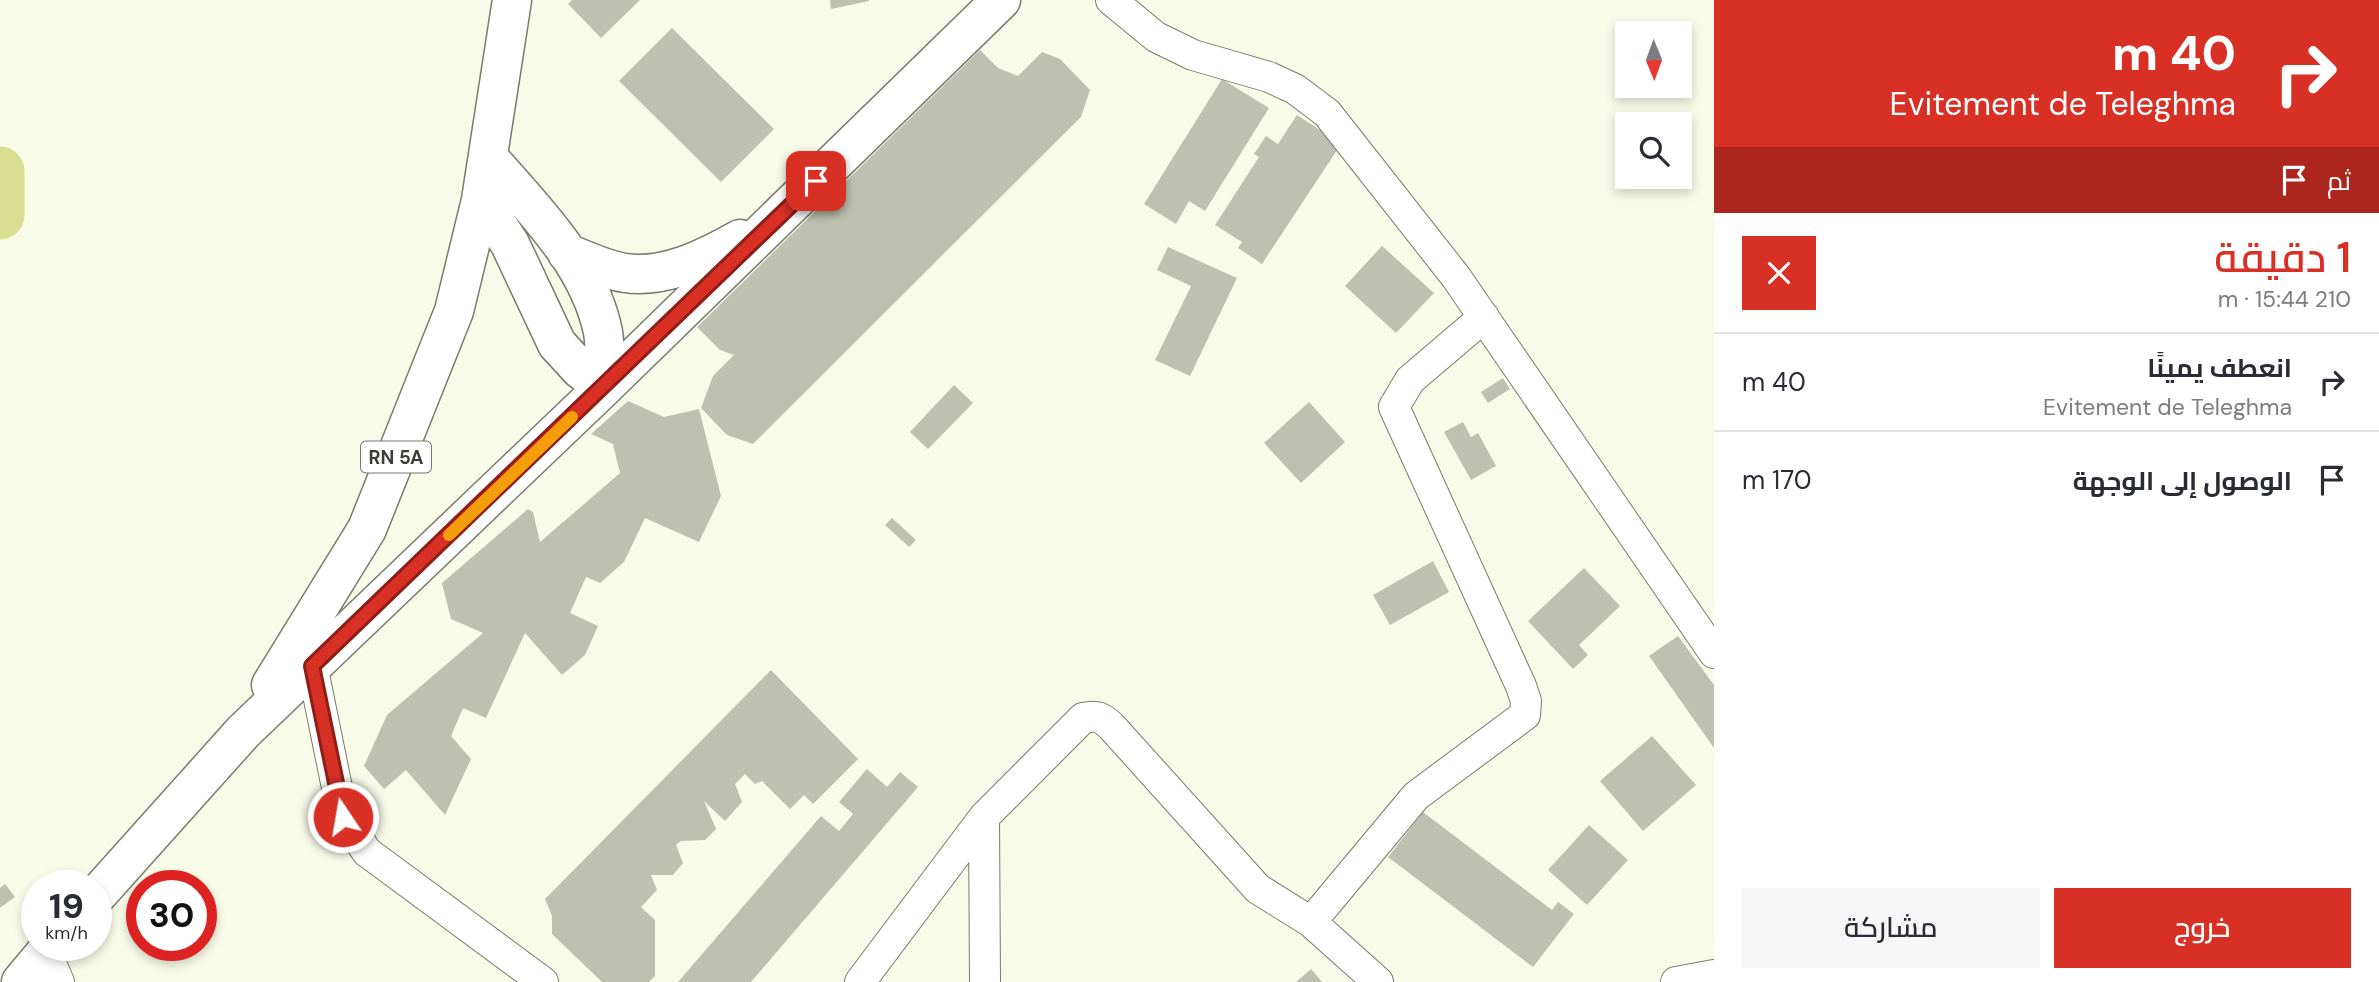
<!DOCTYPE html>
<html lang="ar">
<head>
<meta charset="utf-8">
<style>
	:root { --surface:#fff; --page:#f7f7f7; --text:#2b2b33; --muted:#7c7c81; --line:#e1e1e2; --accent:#d93025 }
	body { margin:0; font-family:"DM Sans",Cairo,sans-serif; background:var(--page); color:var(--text); direction:rtl; height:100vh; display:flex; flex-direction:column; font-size:26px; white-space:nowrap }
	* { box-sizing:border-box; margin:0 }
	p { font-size:23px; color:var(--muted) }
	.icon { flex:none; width:38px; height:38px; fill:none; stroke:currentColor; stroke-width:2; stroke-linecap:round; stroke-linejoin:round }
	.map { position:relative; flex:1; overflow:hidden; direction:ltr }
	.sheet { display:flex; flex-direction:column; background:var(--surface); width:665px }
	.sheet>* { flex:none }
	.top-card { background:#d93025; color:#fff; overflow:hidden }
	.needle { width:46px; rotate:179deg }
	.controls { position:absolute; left:1615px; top:21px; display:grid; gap:14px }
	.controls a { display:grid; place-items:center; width:77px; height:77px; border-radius:0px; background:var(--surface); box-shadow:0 4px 10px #0003; font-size:35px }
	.speed { position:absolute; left:21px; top:870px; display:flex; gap:14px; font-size:35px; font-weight:700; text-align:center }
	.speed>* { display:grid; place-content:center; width:91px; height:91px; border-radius:50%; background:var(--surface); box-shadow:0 4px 10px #0003; line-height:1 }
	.speed small { font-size:18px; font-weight:400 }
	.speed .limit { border:10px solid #d22; background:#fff; color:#111 }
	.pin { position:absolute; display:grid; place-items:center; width:60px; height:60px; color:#fff; margin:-30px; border-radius:14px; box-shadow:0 4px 10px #0006 }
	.me { position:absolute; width:77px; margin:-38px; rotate:348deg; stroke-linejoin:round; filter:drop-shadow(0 0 5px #0008) }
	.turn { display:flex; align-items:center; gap:24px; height:147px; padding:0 28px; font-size:32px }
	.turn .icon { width:91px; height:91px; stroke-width:2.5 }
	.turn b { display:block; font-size:49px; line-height:60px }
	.then { display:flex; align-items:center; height:66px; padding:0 28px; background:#0003; gap:14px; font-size:26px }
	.round { display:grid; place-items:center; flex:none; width:74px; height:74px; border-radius:0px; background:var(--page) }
	.summary { display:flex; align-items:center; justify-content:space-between; height:119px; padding:0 28px }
	h1 { font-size:42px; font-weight:600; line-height:52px; color:var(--accent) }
	.cta { display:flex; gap:14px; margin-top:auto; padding:14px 28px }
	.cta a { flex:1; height:80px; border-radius:0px; background:var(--accent); color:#fff; font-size:28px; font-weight:600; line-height:80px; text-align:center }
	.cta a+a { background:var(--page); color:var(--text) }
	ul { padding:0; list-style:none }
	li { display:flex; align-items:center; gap:21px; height:98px; padding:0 28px; border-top:2px solid var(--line) }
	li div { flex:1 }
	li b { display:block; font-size:26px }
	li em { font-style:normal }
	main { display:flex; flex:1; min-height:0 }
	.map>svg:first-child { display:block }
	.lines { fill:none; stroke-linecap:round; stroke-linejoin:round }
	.river { stroke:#d9df90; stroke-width:49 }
	.building { fill:#bfc1b0 }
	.minor-casing { stroke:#7a7b6c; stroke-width:32 }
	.primary-casing { stroke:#7a7b6c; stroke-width:41 }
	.minor { stroke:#fff; stroke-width:30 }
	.primary { stroke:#fff; stroke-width:38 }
	.route-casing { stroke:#8d1f18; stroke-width:18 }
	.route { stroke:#d93025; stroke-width:12 }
	.slow { stroke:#f59e0b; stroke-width:12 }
	.labels { text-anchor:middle; stroke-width:7; stroke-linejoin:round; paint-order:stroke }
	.shield { fill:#fff; stroke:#777773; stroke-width:2 }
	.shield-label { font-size:19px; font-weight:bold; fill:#3d3d37 }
</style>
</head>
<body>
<main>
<section class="sheet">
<div class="top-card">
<div class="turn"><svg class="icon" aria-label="right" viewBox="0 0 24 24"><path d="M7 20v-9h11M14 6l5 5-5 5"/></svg><div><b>40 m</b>Evitement de Teleghma</div></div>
<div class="then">ثم<svg class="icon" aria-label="arrive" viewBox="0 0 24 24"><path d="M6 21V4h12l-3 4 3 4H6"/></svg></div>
</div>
<div class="summary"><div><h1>1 دقيقة</h1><p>210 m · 15:44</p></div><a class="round" style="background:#d93025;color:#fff"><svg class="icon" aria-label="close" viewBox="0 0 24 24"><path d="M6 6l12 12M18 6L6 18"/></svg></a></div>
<ul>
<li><svg class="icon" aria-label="right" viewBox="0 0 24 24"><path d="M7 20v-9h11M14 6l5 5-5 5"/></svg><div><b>انعطف يمينًا</b><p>Evitement de Teleghma</p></div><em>40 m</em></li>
<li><svg class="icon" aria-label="arrive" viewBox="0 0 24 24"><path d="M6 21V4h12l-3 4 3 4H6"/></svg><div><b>الوصول إلى الوجهة</b></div><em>170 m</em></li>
</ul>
<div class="cta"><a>خروج</a><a>مشاركة</a></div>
</section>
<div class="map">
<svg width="1714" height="982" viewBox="0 0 1714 982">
	<rect width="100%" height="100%" fill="#f9fbe9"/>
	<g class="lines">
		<path class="river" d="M 0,171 L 0,215"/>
	</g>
	<path class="building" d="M 572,0 L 640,0 L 601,38 L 568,4 Z
		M 830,0 L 869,0 L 869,1 L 831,9 Z
		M 672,28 L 774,129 L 721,182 L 619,81 Z
		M 980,50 L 998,68 L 1018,76 L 1042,52 L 1060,59 L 1090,90 L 1081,117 L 753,444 L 727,435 L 701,408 L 713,376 L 734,355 L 720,350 L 697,327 Z
		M 1222,79 L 1269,108 L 1205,211 L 1189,201 L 1176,224 L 1144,204 Z
		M 1297,115 L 1341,144 L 1262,264 L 1238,248 L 1242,242 L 1215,225 L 1259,157 L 1254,154 L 1266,136 L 1278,144 Z
		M 1382,246 L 1434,293 L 1396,333 L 1345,286 Z
		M 1168,247 L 1237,278 L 1190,376 L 1155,360 L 1191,286 L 1157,270 Z
		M 1503,378 L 1510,389 L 1488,403 L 1481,392 Z
		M 954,385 L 973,403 L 928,449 L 910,432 Z
		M 628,401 L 664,417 L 699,409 L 721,496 L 699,542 L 645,518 L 624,562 L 600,583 L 586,577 L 570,613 L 598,626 L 585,655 L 562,675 L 525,633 L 486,718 L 463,708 L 451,736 L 471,759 L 445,815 L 406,770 L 384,789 L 364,766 L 387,715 L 483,633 L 451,619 L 442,583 L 528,509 L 533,512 L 540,542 L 620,473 L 613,444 L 591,434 Z
		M 1309,402 L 1345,442 L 1301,483 L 1264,443 Z
		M 1463,422 L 1471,437 L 1478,433 L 1496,466 L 1471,480 L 1444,432 Z
		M 892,518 L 916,540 L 909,547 L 885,525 Z
		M 1433,561 L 1449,592 L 1390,625 L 1373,595 Z
		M 1584,568 L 1620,606 L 1579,645 L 1588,655 L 1573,669 L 1528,621 Z
		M 1678,636 L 1714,685 L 1714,748 L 1649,656 Z
		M 771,670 L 858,759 L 813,804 L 804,795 L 790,809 L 762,781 L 755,784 L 745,774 L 735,784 L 742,802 L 725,821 L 704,801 L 716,829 L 705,840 L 681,841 L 676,845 L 683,863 L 673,875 L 651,875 L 657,890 L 641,907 L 655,920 L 655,976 L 649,982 L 602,982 L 552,934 L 552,916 L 545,899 Z
		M 1652,736 L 1696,785 L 1643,831 L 1600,781 Z
		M 867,769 L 887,787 L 900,772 L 918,787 L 751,982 L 678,982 L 821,816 L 839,831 L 853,814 L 839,802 Z
		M 1423,812 L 1552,910 L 1558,902 L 1574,914 L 1533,967 L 1388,857 Z
		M 1589,825 L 1628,860 L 1587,905 L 1548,870 Z
		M 5,884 L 15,897 L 0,908 L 0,888 Z
		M 1311,969 L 1322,982 L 1296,982 Z"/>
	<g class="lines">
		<g class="minor-casing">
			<path id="minor" d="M 1111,0 L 1156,37 L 1193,55 L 1269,77 L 1295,89 L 1327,113 L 1456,277 L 1714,653
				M 312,665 L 343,817 L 367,852 L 543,982
				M 984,817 L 985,982
				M 1311,922 L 1416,796 L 1525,715 L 1526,701 L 1521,686 L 1394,407 L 1410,380 L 1484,317
				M 46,952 L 59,982
				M 860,982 L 984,817 L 1083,718 C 1097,715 1102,717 1112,727 L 1258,889 L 1311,922 L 1378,982
				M 1676,982 L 1714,975"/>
		</g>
		<g class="primary-casing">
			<path id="primary" d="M 488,157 C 533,209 589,263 603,332 C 606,349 604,369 604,387
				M 481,200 L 510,244 L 557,344 L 580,369 L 604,387
				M 567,253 C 585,260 605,270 625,273 C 664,279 707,258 740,239
				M 271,685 L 367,529 L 454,311 L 481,200 L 512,0
				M 96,896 L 243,732 L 604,387 L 1001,0
				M 21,982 L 52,945"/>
		</g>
		<use href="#minor" class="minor"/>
		<use href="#primary" class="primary"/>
	</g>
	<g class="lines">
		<g class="route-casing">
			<path id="route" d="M 343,817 L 312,666 L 816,181"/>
		</g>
		<use href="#route" class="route"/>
		<path class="slow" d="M 449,535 L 572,417"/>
	</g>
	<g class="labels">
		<rect class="shield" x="361" y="441.5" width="70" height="31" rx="5"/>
		<g class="shield-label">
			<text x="396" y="464">RN 5A</text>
		</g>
	</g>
</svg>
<div class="controls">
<a><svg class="needle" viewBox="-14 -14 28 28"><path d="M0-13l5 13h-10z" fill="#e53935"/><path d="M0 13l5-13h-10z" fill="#7c7c81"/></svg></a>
<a><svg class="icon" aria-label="search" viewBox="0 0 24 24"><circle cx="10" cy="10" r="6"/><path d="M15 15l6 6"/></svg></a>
</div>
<div class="speed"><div>19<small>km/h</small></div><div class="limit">30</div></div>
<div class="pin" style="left:816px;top:181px;background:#d93025"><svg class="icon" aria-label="arrive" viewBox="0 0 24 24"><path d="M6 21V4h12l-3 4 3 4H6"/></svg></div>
<svg class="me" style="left:343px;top:817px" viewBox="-20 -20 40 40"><circle r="17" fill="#d93025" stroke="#fff" stroke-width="3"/><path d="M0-11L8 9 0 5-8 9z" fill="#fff"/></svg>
</div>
</main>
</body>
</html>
